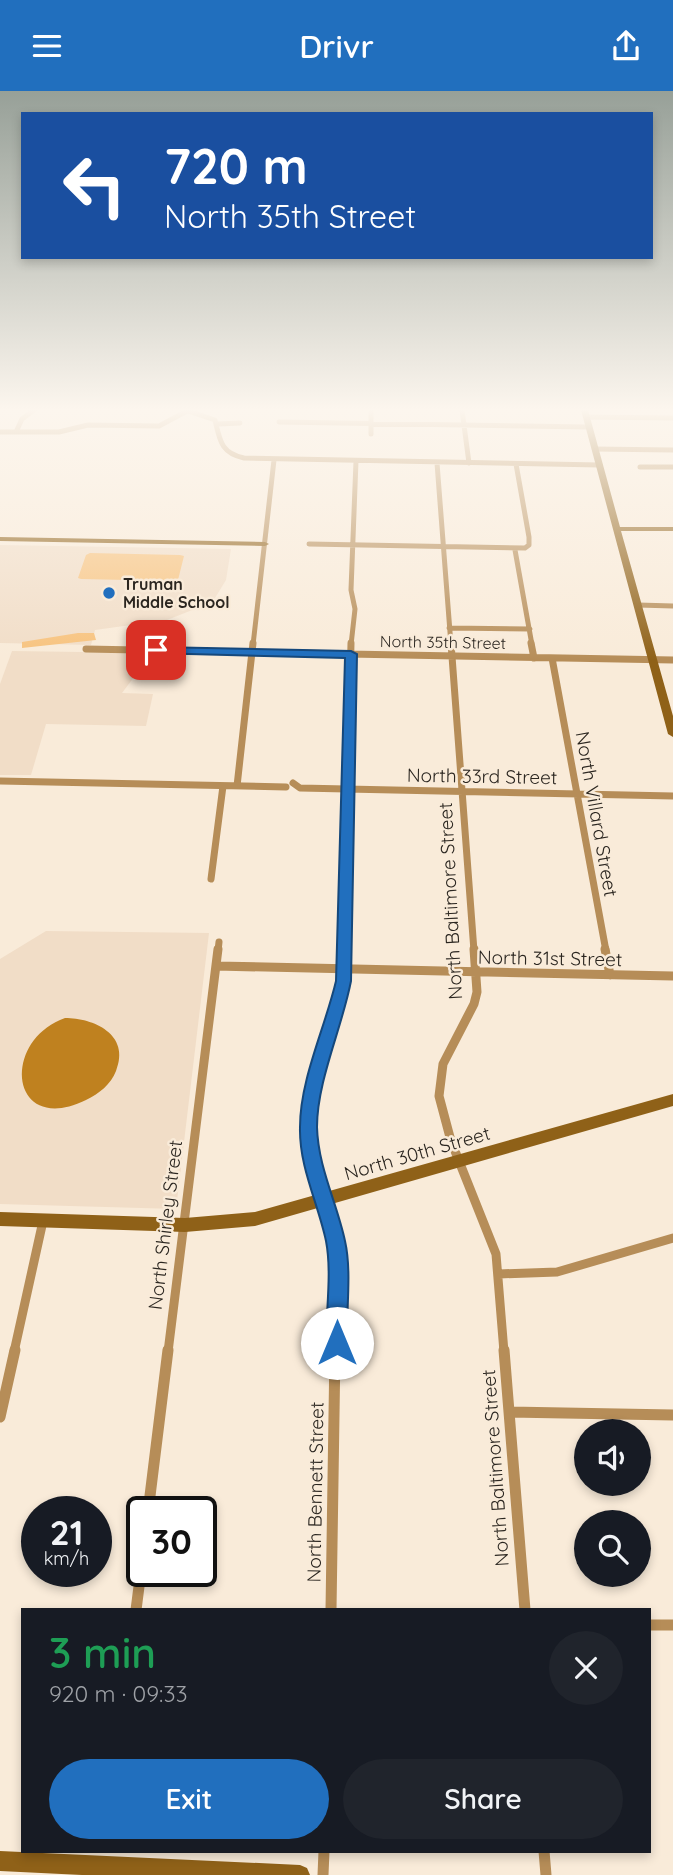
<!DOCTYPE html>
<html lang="en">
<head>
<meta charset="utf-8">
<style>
	:root { --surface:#171b24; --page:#20242c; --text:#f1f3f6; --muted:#9ea1a6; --accent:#216fbe }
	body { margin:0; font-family:Quicksand,sans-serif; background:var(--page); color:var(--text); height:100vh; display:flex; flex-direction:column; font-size:26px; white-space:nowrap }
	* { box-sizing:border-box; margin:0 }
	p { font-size:23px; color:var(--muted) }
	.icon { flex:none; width:38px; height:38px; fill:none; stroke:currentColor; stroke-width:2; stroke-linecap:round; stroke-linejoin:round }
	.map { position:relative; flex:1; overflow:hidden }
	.side { position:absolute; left:21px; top:1517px; width:630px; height:245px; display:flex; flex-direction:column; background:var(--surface); border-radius:0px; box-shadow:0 4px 10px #0003 }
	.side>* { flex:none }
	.top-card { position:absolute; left:21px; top:21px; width:632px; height:147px; border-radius:0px; box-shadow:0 4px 10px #0003; background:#1a4fa0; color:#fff; overflow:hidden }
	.controls { position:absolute; left:574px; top:1328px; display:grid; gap:14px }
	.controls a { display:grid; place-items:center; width:77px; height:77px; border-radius:50%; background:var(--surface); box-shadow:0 4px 10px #0003; font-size:35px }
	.speed { position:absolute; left:21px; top:1405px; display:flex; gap:14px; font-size:35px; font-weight:700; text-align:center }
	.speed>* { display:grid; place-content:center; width:91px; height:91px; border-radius:50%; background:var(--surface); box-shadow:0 4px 10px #0003; line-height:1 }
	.speed small { font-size:18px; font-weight:400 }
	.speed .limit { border:4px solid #111; border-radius:10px; background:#fff; color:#111 }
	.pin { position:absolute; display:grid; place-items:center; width:60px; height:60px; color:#fff; margin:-30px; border-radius:14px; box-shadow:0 4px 10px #0006 }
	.me { position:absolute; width:77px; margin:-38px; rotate:0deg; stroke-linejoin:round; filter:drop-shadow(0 0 5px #0008) }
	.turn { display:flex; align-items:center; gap:24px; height:147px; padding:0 28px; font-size:32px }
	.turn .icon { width:91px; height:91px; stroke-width:2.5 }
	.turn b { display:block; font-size:49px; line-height:60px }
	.round { display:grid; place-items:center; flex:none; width:74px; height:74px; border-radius:37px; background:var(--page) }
	.summary { display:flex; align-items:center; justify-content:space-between; height:119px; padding:0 28px }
	h1 { font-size:42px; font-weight:600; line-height:52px; color:#1e9e55 }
	.button { display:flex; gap:14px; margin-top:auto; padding:14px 28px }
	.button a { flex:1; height:80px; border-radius:42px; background:var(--accent); color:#fff; font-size:28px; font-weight:600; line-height:80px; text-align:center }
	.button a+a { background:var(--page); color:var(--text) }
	header { display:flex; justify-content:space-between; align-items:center; height:91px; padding:0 28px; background:var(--accent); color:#fff; font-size:32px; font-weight:600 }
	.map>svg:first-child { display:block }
	.built { fill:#f1ddc7 }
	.green { fill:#f7c27d }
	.water { fill:#bf811f }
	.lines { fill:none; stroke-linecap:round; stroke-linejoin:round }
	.street-far3 { stroke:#b68d58; stroke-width:5 }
	.street-far2 { stroke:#b68d58; stroke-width:7 }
	.street-far1 { stroke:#b68d58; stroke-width:9 }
	.street { stroke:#b68d58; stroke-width:11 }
	.secondary { fill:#8f6118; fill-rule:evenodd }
	.route { fill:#216fbe; stroke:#15487c; stroke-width:2 }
	.poi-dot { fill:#216fbe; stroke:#f9ebd9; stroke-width:2.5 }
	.labels { text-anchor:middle; stroke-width:5; stroke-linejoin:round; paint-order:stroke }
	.far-poi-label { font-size:16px; font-weight:bold; fill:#2b2620; stroke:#f9ebd9; text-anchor:start }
	.far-street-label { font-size:16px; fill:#2b2620; stroke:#f9ebd9 }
	.street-label { font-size:19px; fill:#2b2620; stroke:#f9ebd9 }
</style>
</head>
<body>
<header><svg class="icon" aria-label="menu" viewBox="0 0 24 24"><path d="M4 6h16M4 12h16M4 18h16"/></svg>Drivr<svg class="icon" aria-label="share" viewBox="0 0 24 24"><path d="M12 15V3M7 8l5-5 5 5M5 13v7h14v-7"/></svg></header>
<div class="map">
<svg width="673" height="1784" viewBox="0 0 673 1784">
	<rect width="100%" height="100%" fill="#f9ebd9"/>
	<path class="built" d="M 0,454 L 231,458 L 226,489 L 215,507 L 205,514 L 167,529 L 95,539 L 91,554 L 0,552 Z
		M 12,560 L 152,562 L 122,602 L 153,603 L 146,635 L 46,633 L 31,684 L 0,684 L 0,593 Z
		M 46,840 L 209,842 L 176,1118 L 0,1113 L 0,868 Z"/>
	<path class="green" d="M 90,462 L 180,464 L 184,465 L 178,489 L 173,490 L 81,488 L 78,487 L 86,464 Z
		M 78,542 L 94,542 L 96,549 L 22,557 L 22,551 Z"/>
	<path class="water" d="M 65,927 C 93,927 131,943 116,980 C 111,993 99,1003 86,1009 C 10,1046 0,950 65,927 Z"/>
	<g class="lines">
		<path class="street-far3" d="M 371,319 L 371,343
			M 462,319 L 469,372
			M 188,320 L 215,329 C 220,350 221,362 244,367 L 600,374
			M 586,326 L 673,327
			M 279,331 L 589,336
			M 218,333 L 240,332
			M 0,341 L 59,341 L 88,334 L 159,335 L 189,319
			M 16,341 L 22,328 L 34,319
			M 595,358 L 673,359
			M 437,372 L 451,554
			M 640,376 L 673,376
			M 309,453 L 525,457 L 529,454 L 529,446 L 516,373
			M 515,459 L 532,554
			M 638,514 L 673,515
			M 449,537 L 530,538
			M 253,554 L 274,369
			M 351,554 L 355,518 L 351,499 L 356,370"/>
		<path class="street-far2" d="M 451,552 L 474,860
			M 531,552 L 534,567
			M 86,558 L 673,569
			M 552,567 L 606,860
			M 0,690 L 286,696
			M 293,692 L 300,697 L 673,705
			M 237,695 L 253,552
			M 211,788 L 223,695
			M 218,860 L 219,851
			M 344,860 L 351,552"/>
		<path class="street-far1" d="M 474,858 L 477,901 L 474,913 L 443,973 L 439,1005 L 451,1050 L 496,1163 L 504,1261
			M 605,858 L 610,884
			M 216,875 L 673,885
			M 499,1183 L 557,1181 L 673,1147
			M 14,1261 L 43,1130
			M 168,1261 L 218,858
			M 335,1261 L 337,1163 L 312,1069 L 308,1037 L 313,1000 L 340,909 L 344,858"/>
		<path class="street" d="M 504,1259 L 525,1519
			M 510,1321 L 673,1324
			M 0,1326 L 15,1259
			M 148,1421 L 168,1259
			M 136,1519 L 142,1472
			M 331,1519 L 335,1259
			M 649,1534 L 673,1534
			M 544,1760 L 546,1784
			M 323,1784 L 324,1760"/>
		<path class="secondary" d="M 581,319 L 588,319 L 620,436 L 673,436 L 673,440 L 621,440 L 673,625 L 673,646 L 668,643 Z
			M 0,446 L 265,451 L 269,453 L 265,455 L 0,450 Z
			M 673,1003 L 673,1015 L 255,1135 L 185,1141 L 0,1135 L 0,1121 L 185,1127 L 255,1121 Z
			M 0,1760 L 300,1774 L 307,1777 L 310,1784 L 82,1784 L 0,1780 Z"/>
	</g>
	<linearGradient id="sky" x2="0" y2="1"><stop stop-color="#97a098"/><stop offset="0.56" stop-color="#fcf6ee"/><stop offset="1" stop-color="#fcf6ee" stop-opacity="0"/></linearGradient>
	<rect width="673" height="569" fill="url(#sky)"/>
	<path class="route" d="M 156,556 L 351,560 L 357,563 L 351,890 C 342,937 317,990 317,1036 C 318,1076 337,1112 345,1150 C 352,1181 346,1220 347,1252 L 344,1259 L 337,1262 L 329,1259 L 326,1252 C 326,1220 332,1181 326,1150 C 318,1112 299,1076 300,1036 C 300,988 325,937 336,890 L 345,567 L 151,562 L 151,557 Z"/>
	<circle class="poi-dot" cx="109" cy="502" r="7"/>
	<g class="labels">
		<g class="far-poi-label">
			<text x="123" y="499">Truman<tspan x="123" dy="18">Middle School</tspan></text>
		</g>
		<g class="far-street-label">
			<text transform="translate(443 551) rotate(1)" y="6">North 35th Street</text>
		</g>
		<g class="street-label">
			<text transform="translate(482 685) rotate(1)" y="7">North 33rd Street</text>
			<text transform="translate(597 723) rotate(80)" y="7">North Villard Street</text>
			<text transform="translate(450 810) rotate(-93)" y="7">North Baltimore Street</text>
			<text transform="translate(550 867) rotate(1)" y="7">North 31st Street</text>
			<text transform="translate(417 1062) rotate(-16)" y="7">North 30th Street</text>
			<text transform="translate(165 1134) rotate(-83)" y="7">North Shirley Street</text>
			<text transform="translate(495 1377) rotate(-94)" y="7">North Baltimore Street</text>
			<text transform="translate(315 1401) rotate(-89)" y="7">North Bennett Street</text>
		</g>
	</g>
</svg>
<div class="controls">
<a><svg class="icon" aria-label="sound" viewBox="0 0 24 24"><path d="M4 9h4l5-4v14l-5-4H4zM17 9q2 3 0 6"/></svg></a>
<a><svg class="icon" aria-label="search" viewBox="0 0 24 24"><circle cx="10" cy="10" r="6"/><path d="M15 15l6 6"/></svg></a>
</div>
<div class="speed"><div>21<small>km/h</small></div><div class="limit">30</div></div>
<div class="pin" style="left:156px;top:559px;background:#d93025"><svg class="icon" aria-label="arrive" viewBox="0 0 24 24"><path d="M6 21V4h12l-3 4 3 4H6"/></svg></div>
<svg class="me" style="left:337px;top:1252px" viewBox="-20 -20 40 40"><circle r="19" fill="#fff"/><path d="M0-13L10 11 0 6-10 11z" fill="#216fbe"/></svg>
<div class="top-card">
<div class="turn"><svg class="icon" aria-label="left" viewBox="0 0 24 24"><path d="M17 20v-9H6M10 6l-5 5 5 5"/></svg><div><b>720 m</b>North 35th Street</div></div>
</div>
<section class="side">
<div class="summary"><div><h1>3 min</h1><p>920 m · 09:33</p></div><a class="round"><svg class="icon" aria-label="close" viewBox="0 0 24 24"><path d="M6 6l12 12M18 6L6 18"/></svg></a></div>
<div class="button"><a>Exit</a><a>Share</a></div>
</section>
</div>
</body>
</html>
